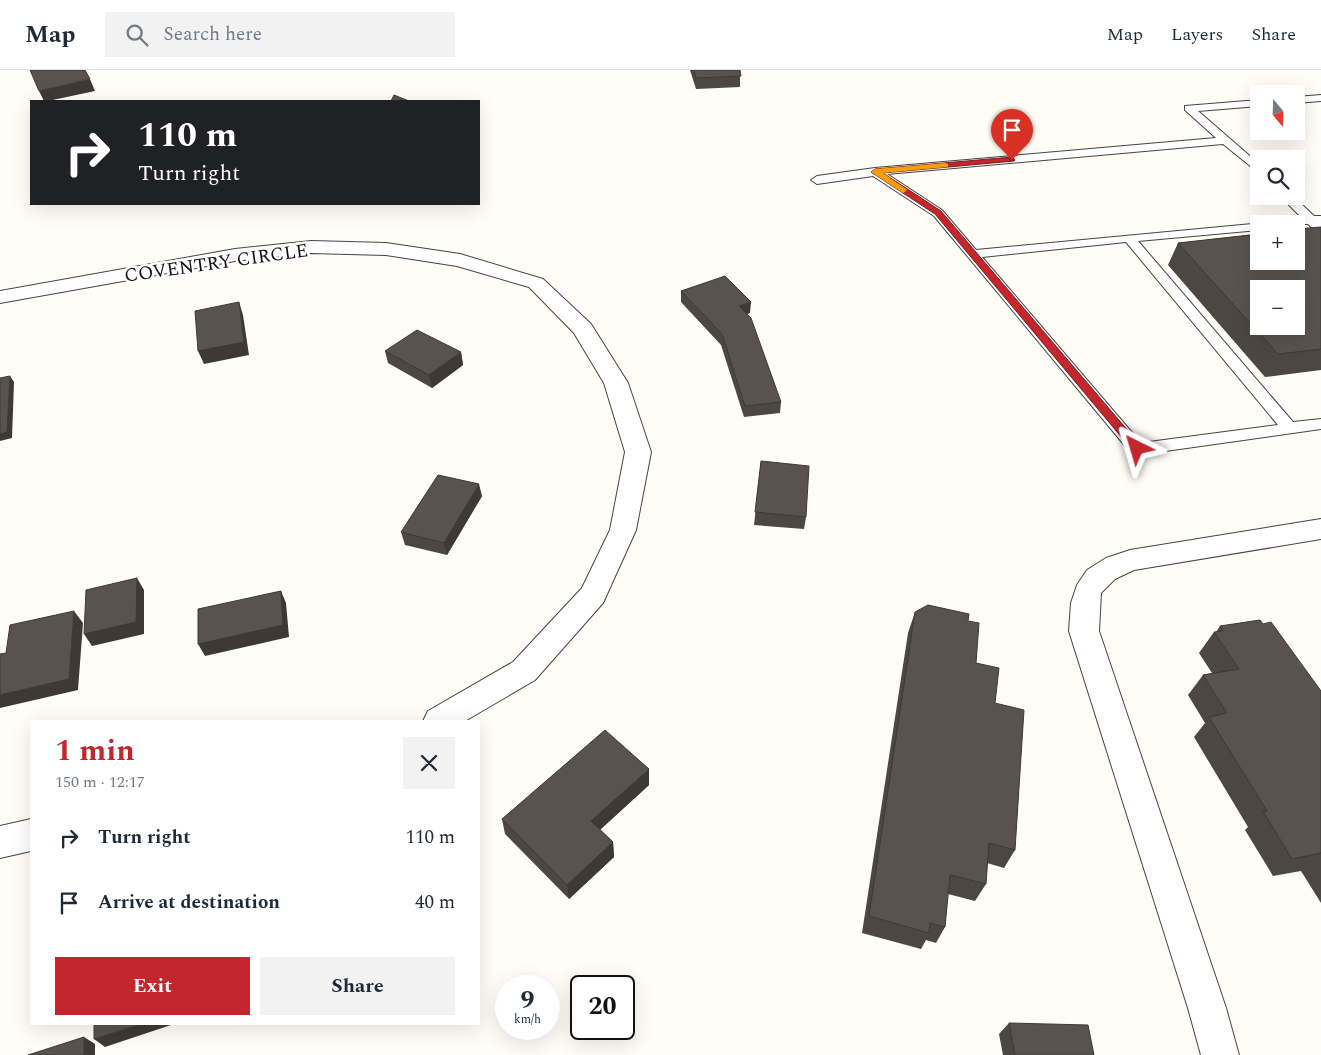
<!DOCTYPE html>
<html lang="en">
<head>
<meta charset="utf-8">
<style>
	:root { --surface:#fff; --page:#f2f2f3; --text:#1f2937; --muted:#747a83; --line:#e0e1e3; --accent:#c4262e }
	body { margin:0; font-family:Spectral,serif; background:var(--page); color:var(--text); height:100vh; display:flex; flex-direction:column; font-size:19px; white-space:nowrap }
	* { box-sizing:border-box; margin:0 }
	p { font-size:16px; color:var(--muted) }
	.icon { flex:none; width:28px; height:28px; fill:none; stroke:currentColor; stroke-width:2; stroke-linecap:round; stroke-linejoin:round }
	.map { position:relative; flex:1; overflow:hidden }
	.sheet { position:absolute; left:30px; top:650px; width:450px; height:305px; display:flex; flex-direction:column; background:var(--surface); border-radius:0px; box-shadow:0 5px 20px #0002 }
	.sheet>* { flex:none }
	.guide { position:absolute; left:30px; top:30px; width:450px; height:105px; border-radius:0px; box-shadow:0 5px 20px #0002; background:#202124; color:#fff; overflow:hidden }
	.needle { width:32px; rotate:161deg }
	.fabs { position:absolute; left:1250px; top:15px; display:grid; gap:10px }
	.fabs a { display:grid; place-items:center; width:55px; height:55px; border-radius:0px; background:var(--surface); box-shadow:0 5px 20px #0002; font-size:25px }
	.speed { position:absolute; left:495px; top:905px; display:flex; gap:10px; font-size:25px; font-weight:700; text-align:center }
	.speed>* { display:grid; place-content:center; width:65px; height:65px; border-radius:50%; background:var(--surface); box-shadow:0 5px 20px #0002; line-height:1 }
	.speed small { font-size:12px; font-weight:400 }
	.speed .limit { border:2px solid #111; border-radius:8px; background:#fff; color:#111 }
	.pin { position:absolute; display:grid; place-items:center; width:42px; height:42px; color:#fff; margin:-51px -21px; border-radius:50% 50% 50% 0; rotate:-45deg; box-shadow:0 0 5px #0007 }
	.pin .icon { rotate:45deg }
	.me { position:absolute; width:55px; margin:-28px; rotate:320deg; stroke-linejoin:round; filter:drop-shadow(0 0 4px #0008) }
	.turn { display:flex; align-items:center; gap:18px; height:105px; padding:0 25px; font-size:22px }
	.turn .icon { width:65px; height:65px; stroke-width:2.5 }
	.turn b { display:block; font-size:35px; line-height:42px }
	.round { display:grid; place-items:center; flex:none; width:52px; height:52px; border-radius:0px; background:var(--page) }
	.summary { display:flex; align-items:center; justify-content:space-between; height:85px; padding:0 25px }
	h1 { font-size:30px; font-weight:700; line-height:38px; color:var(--accent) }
	.cta { display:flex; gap:10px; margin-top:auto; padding:10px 25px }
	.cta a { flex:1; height:58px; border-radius:0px; background:var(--accent); color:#fff; font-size:20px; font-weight:700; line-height:58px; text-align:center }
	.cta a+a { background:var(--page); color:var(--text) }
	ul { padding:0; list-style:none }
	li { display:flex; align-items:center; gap:15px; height:65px; padding:0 25px }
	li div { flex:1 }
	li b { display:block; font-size:19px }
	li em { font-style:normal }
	header { display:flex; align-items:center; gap:30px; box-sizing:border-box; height:70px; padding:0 25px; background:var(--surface); border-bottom:1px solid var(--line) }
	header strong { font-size:24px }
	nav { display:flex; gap:28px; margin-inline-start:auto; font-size:18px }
	.search { width:350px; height:45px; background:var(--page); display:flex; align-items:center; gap:12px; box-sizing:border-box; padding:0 18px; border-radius:0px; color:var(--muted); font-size:19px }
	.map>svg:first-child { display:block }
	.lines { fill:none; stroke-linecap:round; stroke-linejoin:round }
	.service-casing { stroke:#444; stroke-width:2 }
	.minor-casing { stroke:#444; stroke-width:2 }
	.service { fill:#fff; fill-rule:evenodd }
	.minor { fill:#fff; fill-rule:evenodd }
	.wall { fill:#4d4742 }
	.shaded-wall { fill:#3f3936 }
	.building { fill:#5a524d; stroke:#3f3936; fill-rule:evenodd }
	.route { fill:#c4262e; stroke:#7f191e }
	.slow { fill:#f59e0b }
	.labels { text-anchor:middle; stroke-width:5; stroke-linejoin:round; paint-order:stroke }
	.street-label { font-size:19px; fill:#111; stroke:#fff }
</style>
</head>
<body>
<header>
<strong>Map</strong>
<div class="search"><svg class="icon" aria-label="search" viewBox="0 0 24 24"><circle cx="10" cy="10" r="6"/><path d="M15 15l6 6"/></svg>Search here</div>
<nav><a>Map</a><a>Layers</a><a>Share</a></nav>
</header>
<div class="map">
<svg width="1321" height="985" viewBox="0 0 1321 985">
	<rect width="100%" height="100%" fill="#fffdf5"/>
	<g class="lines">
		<g class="service-casing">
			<path id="service" d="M 1321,25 L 1321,31 L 1296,33 L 1296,27 Z
				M 1259,30 L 1259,36 L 1198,41 L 1259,94 L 1259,103 L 1223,74 L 887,104 L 942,140 L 976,180 L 1263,153 L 1259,154 L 1259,160 L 1138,171 L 1293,352 L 1321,349 L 1321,359 L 1137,385 L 1131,383 L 934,146 L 873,106 L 817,114 L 811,110 L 817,106 L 875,98 L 1216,68 L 1185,40 L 1185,36 ZM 1126,172 L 1278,355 L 1141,373 L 982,187 Z
				M 1280,126 L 1293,126 L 1314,146 L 1321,146 L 1321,164 L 1317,163 L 1308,154 L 1271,154 L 1277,150 L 1301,147 Z"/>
		</g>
		<g class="minor-casing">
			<path id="minor" d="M 311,171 L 386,173 L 460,184 L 543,209 L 591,254 L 628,313 L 651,382 L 636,460 L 603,533 L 535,610 L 465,651 L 423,651 L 428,641 L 513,592 L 582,518 L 610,460 L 625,382 L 604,313 L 574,263 L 529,217 L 457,196 L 386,185 L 311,183 L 235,191 L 0,233 L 0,221 L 235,179 Z
				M 1321,449 L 1321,469 L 1134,500 L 1115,509 L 1101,523 L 1099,561 L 1226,938 L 1239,985 L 1201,985 L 1188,938 L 1069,561 L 1071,533 L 1077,515 L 1087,500 L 1106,488 L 1130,480 Z
				M 31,749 L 31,781 L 0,788 L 0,756 Z"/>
		</g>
		<use href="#service" class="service"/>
		<use href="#minor" class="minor"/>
	</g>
	<path class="wall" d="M 690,0 L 740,0 L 740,17 L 696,19 Z
		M 1321,157 L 1321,300 L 1265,307 L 1168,195 L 1178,173 Z
		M 681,221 L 750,243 L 747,244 L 781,332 L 780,343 L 744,347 L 721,275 L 681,232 Z
		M 385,281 L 461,282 L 463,295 L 432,318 L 388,293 Z
		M 761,391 L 806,447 L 804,459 L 754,455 Z
		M 482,426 L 447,485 L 405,475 L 401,462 Z
		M 915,542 L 968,551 L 976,593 L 995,633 L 1015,780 L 1004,798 L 987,793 L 986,814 L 975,831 L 948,824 L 945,857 L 936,873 L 926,870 L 921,879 L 862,863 L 908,563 Z
		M 1263,554 L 1321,621 L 1321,833 L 1301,801 L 1273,806 L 1245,760 L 1248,757 L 1194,667 L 1205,653 L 1188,625 L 1203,605 L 1212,603 L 1199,583 L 1214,562 L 1216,562 L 1220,556 Z
		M 649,715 L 600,760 L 613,772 L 614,787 L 569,829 L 505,764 L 502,749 Z
		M 1009,953 L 1094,985 L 1003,985 L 999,964 Z"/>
	<path class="shaded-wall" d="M 90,9 L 95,21 L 48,31 L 44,31 L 39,21 Z
		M 239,232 L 243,245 L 249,285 L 204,294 L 198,281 Z
		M 751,232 L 750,243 L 738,247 L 739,236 Z
		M 461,282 L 463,295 L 432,318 L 429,305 Z
		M 10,306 L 14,312 L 12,368 L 0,371 L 0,364 Z
		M 479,414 L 482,426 L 447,485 L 444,473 Z
		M 137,508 L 144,520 L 144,564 L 92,576 L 84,564 Z
		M 281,521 L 286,533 L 289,567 L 205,586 L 198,574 Z
		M 74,541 L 83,553 L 78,620 L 0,638 L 0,625 Z
		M 649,699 L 649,715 L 593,766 L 591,751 Z
		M 613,772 L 614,787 L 569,829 L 567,815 Z
		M 141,954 L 174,954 L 105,977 L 94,969 Z
		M 84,967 L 95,974 L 95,985 L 84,985 Z"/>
	<path class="building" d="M 30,0 L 85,0 L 90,9 L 39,21 Z
		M 694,0 L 740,0 L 741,6 L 696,8 Z
		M 394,25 L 409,31 L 391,31 Z
		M 1321,157 L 1321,279 L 1278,284 L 1178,173 L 1259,164 L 1259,191 L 1296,191 L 1296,159 ZM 1259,219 L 1296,219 L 1296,256 L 1259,256 Z
		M 725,206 L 751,232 L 739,236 L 751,248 L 781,332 L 745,336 L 722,264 L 681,221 Z
		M 239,232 L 244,272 L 198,281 L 195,241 Z
		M 417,260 L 461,282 L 429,305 L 385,281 Z
		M 10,306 L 7,362 L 0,364 L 0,308 Z
		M 761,391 L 809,396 L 806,447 L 755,442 Z
		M 438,405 L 479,414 L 444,473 L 401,462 Z
		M 137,508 L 136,552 L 84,564 L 86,520 Z
		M 281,521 L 283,555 L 198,574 L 198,539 Z
		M 928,535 L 969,544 L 968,551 L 979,553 L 976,593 L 999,598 L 995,633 L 1024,640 L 1015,780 L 989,773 L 986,814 L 950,805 L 945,857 L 930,853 L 929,863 L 869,846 L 915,542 Z
		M 74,541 L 69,609 L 0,625 L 0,584 L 6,583 L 10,555 Z
		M 1260,550 L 1263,554 L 1271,552 L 1321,621 L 1321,783 L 1292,789 L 1263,741 L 1267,741 L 1209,647 L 1227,643 L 1203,605 L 1239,599 L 1214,562 L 1223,561 L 1220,556 Z
		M 605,660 L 649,699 L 591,751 L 613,772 L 567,815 L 502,749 Z
		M 1009,953 L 1088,955 L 1094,985 L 1015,985 Z
		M 94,954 L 141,954 L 94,969 Z
		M 84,967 L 84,985 L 28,985 Z"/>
	<path class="route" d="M 1012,87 L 1015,90 L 1014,91 L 883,103 L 941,141 L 1141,376 L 1141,381 L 1133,381 L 935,144 L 871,102 L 875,99 Z"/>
	<path class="slow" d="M 945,93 L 948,94 L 948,97 L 883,103 L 906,119 L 907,120 L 903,123 L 871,102 L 875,99 Z"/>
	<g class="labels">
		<g class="street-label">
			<text transform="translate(216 192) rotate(-8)" y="7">COVENTRY CIRCLE</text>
		</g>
	</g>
</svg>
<div class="fabs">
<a><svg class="needle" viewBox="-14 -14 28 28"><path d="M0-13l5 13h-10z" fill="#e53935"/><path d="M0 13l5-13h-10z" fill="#747a83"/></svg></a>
<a><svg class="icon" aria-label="search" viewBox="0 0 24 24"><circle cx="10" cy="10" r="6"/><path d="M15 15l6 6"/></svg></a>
<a>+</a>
<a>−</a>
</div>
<div class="speed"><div>9<small>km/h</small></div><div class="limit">20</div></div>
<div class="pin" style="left:1012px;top:90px;background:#d93025"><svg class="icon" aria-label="arrive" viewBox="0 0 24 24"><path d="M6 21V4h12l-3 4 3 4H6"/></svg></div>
<svg class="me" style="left:1137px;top:378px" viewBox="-20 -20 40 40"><path d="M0-17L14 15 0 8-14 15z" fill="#c4262e" stroke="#fff" stroke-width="4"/></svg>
<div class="guide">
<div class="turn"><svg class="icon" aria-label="right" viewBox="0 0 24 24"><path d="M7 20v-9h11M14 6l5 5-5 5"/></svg><div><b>110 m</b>Turn right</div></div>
</div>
<section class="sheet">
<div class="summary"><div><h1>1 min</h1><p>150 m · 12:17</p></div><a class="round"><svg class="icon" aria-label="close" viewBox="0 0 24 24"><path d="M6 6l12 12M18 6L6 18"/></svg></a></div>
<ul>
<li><svg class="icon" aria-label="right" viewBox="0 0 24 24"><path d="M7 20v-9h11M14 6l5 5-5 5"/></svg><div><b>Turn right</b></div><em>110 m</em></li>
<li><svg class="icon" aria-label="arrive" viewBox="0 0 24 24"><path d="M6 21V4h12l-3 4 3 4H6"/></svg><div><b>Arrive at destination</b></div><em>40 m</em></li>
</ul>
<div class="cta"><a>Exit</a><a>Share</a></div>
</section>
</div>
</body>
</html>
